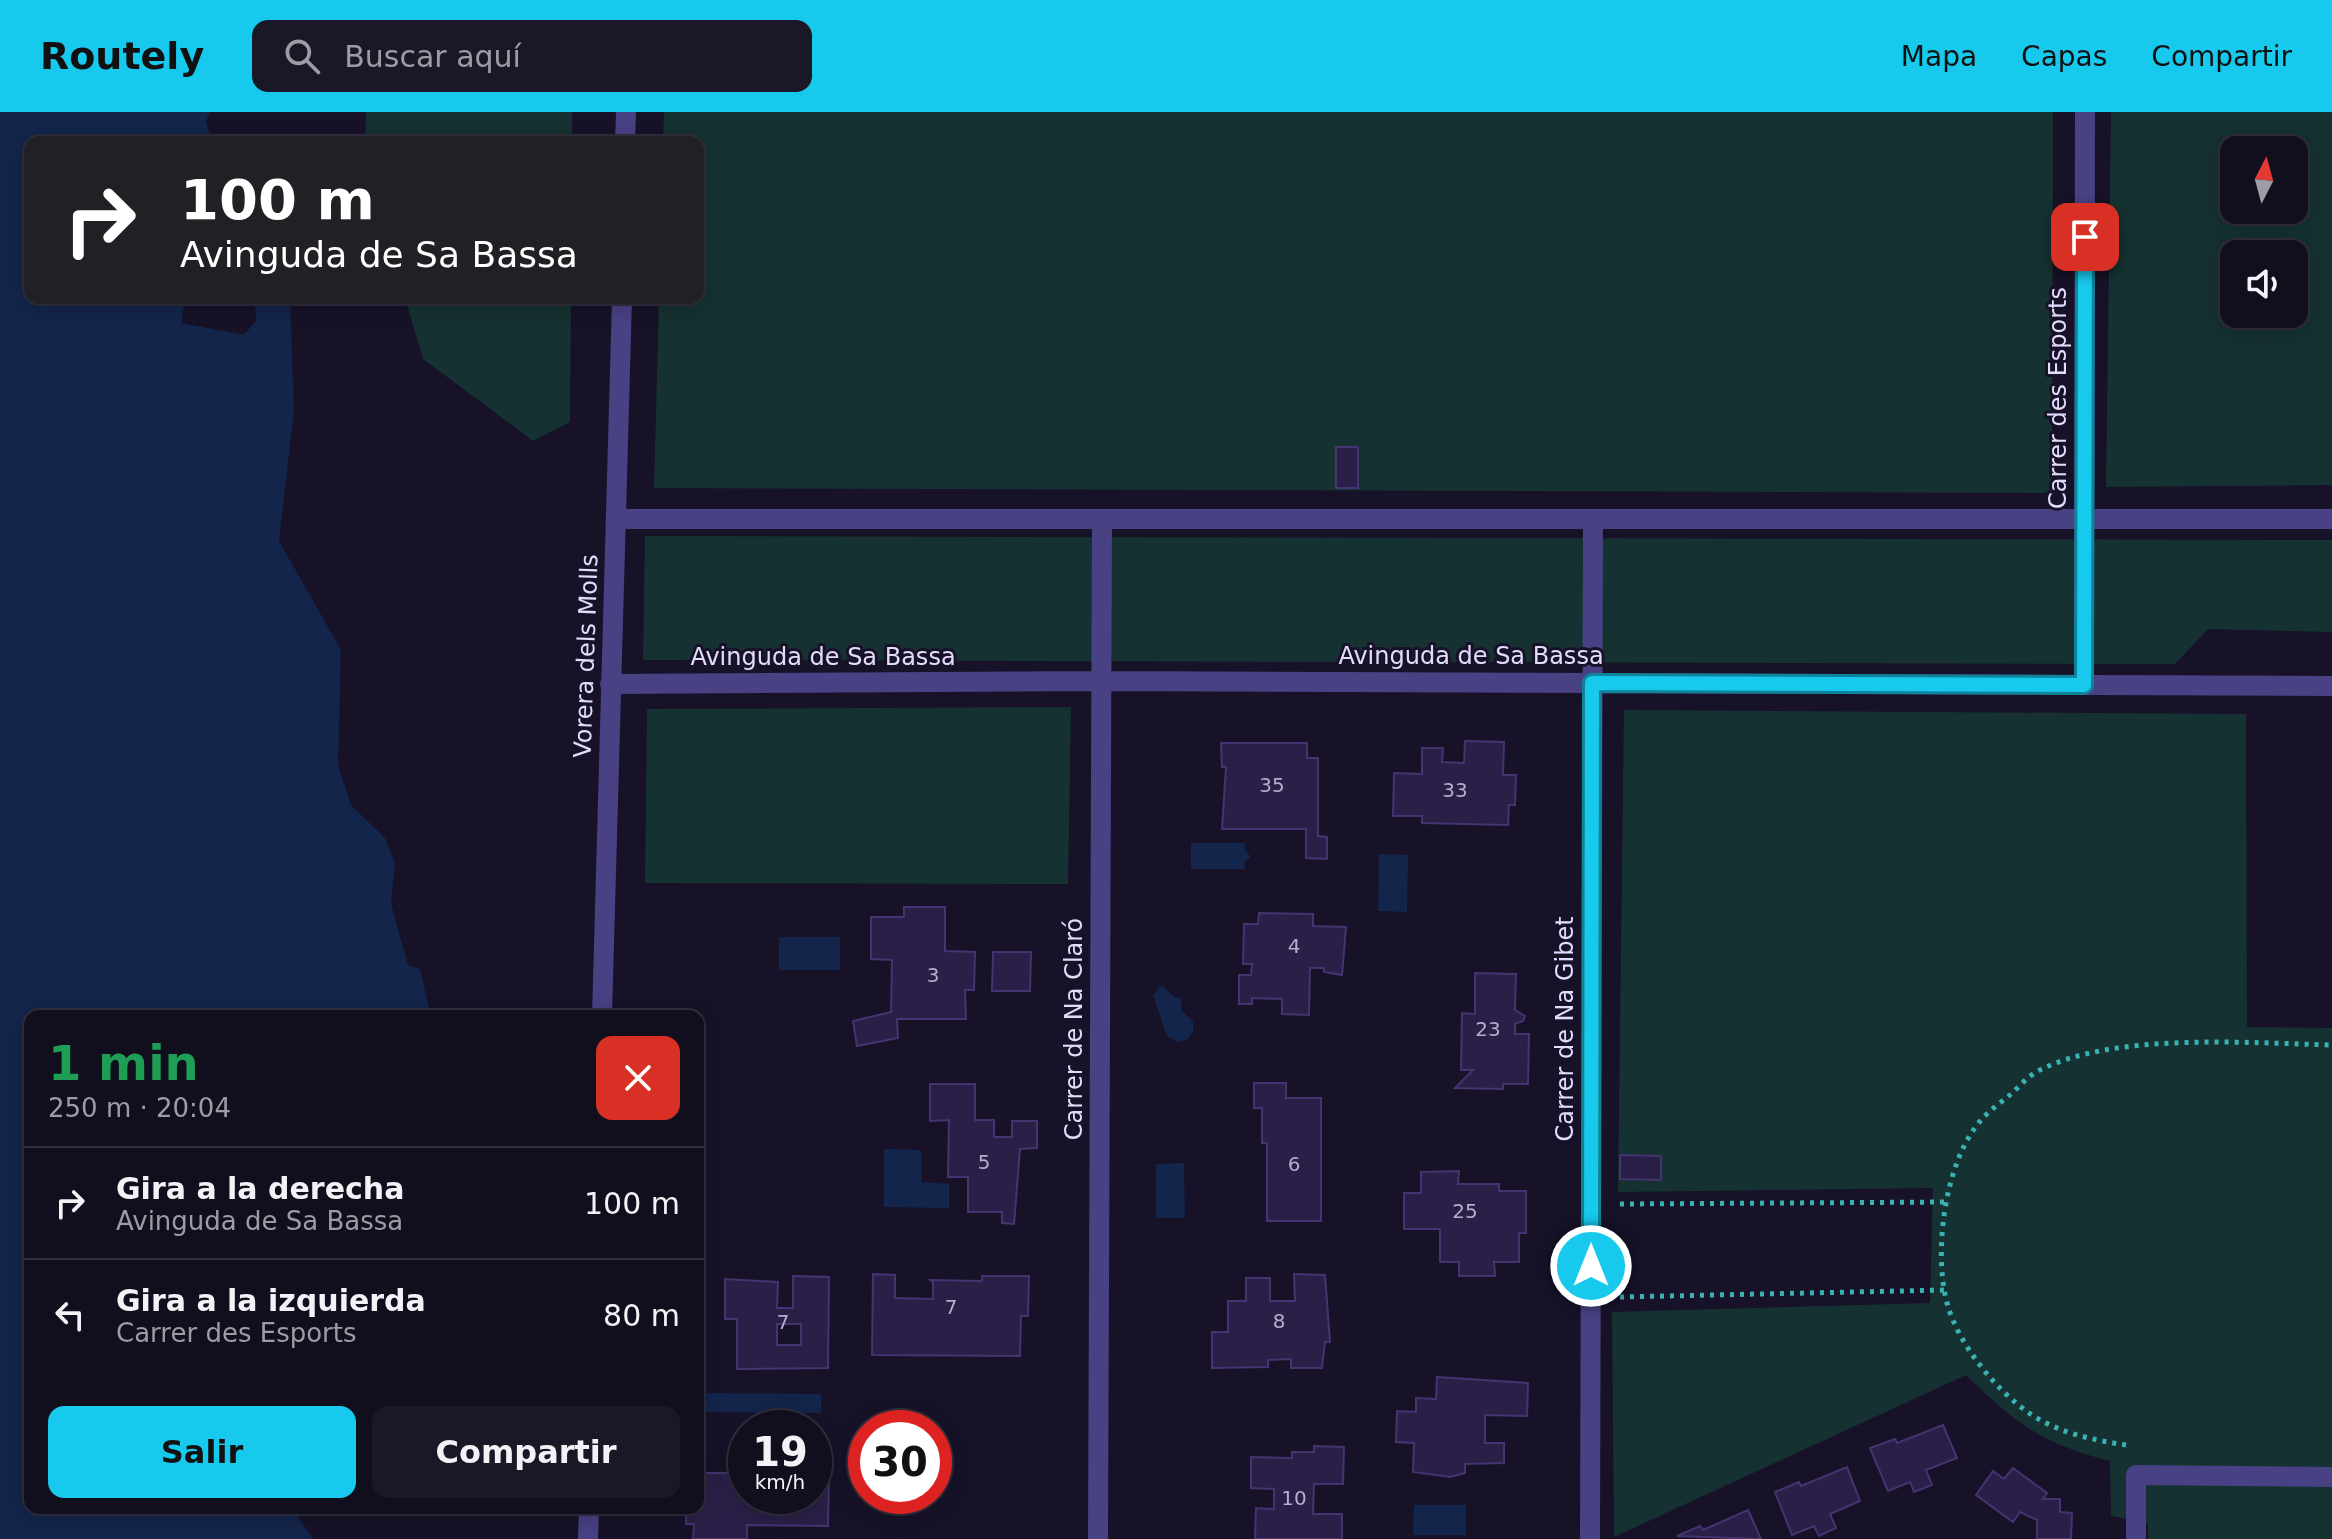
<!DOCTYPE html>
<html lang="es">
<head>
<meta charset="utf-8">
<style>
	:root { --surface:#110e1e; --page:#1a1727; --text:#f1f3f6; --muted:#9c9ca4; --line:#302e3c; --accent:#17caed }
	body { margin:0; font-family:"DejaVu Sans",sans-serif; background:var(--page); color:var(--text); height:100vh; display:flex; flex-direction:column; font-size:30px; white-space:nowrap }
	* { box-sizing:border-box; margin:0 }
	p { font-size:26px; color:var(--muted) }
	.icon { flex:none; width:44px; height:44px; fill:none; stroke:currentColor; stroke-width:2; stroke-linecap:round; stroke-linejoin:round }
	.map { position:relative; flex:1; overflow:hidden }
	.panel { position:absolute; left:24px; top:898px; width:680px; height:504px; display:flex; flex-direction:column; background:var(--surface); border-radius:16px; box-shadow:0 4px 20px #0003,0 0 0 2px var(--line) }
	.panel>* { flex:none }
	.banner { position:absolute; left:24px; top:24px; width:680px; height:168px; border-radius:16px; box-shadow:0 4px 20px #0003,0 0 0 2px var(--line); background:#202124; color:#fff; overflow:hidden }
	.needle { width:52px; rotate:6deg }
	.buttons { position:absolute; left:2220px; top:24px; display:grid; gap:16px }
	.buttons a { display:grid; place-items:center; width:88px; height:88px; border-radius:16px; background:var(--surface); box-shadow:0 4px 20px #0003,0 0 0 2px var(--line); font-size:40px }
	.speed { position:absolute; left:728px; top:1298px; display:flex; gap:16px; font-size:40px; font-weight:700; text-align:center }
	.speed>* { display:grid; place-content:center; width:104px; height:104px; border-radius:50%; background:var(--surface); box-shadow:0 4px 20px #0003,0 0 0 2px var(--line); line-height:1 }
	.speed small { font-size:20px; font-weight:400 }
	.speed .limit { border:12px solid #d22; background:#fff; color:#111 }
	.pin { position:absolute; display:grid; place-items:center; width:68px; height:68px; color:#fff; margin:-34px; border-radius:16px; box-shadow:0 4px 12px #0006 }
	.me { position:absolute; width:88px; margin:-44px; rotate:0deg; stroke-linejoin:round; filter:drop-shadow(0 0 6px #0008) }
	.turn { display:flex; align-items:center; gap:28px; height:168px; padding:0 24px; font-size:36px }
	.turn .icon { width:104px; height:104px; stroke-width:2.5 }
	.turn b { display:block; font-size:56px; line-height:68px }
	.round { display:grid; place-items:center; flex:none; width:84px; height:84px; border-radius:16px; background:var(--page) }
	.headline { display:flex; align-items:center; justify-content:space-between; height:136px; padding:0 24px }
	h1 { font-size:48px; font-weight:600; line-height:60px; color:#1e9e55 }
	.primary-button { display:flex; gap:16px; margin-top:auto; padding:16px 24px }
	.primary-button a { flex:1; height:92px; border-radius:16px; background:var(--accent); color:#111; font-size:32px; font-weight:600; line-height:92px; text-align:center }
	.primary-button a+a { background:var(--page); color:var(--text) }
	ul { padding:0; list-style:none }
	li { display:flex; align-items:center; gap:24px; height:112px; padding:0 24px; border-top:2px solid var(--line) }
	li div { flex:1 }
	li b { display:block; font-size:30px }
	li em { font-style:normal }
	header { display:flex; align-items:center; gap:48px; box-sizing:border-box; height:112px; padding:0 40px; background:var(--accent); color:#111 }
	header strong { font-size:38px }
	nav { display:flex; gap:44px; margin-inline-start:auto; font-size:28px }
	.search { width:560px; height:72px; background:var(--page); display:flex; align-items:center; gap:20px; box-sizing:border-box; padding:0 28px; border-radius:16px; color:var(--muted); font-size:30px }
	.map>svg:first-child { display:block }
	.green { fill:#163131; fill-rule:evenodd }
	.water { fill:#13254b }
	.building { fill:#2a2047; stroke:#443471; stroke-width:2; fill-rule:evenodd }
	.lines { fill:none; stroke-linecap:round; stroke-linejoin:round }
	.path { stroke:#3ab1b2; stroke-width:5; stroke-dasharray:4 6; stroke-linecap:butt }
	.street { stroke:#484183; stroke-width:20 }
	.route-casing { stroke:#0f839a; stroke-width:20 }
	.route { stroke:#17caed; stroke-width:14 }
	.labels { text-anchor:middle; stroke-width:6; stroke-linejoin:round; paint-order:stroke }
	.number-label { font-size:20px; fill:#b4adcf }
	.street-label { font-size:24px; fill:#e2dcfc; stroke:#171228 }
</style>
</head>
<body>
<header>
<strong>Routely</strong>
<div class="search"><svg class="icon" aria-label="search" viewBox="0 0 24 24"><circle cx="10" cy="10" r="6"/><path d="M15 15l6 6"/></svg>Buscar aquí</div>
<nav><a>Mapa</a><a>Capas</a><a>Compartir</a></nav>
</header>
<div class="map">
<svg width="2332" height="1427" viewBox="0 0 2332 1427">
	<rect width="100%" height="100%" fill="#171228"/>
	<path class="green" d="M 366,0 L 572,0 L 572,30 L 365,30 Z
		M 664,0 L 2053,0 L 2052,381 L 654,376 L 659,186 L 698,186 L 698,30 L 663,30 Z
		M 2111,0 L 2332,0 L 2332,373 L 2106,375 ZM 2294,38 L 2294,98 L 2234,98 L 2234,38 ZM 2294,142 L 2294,202 L 2234,202 L 2234,142 Z
		M 405,186 L 571,186 L 570,310 L 533,329 L 423,247 Z
		M 645,424 L 2332,428 L 2332,520 L 2208,517 L 2175,552 L 643,548 Z
		M 1071,595 L 1068,772 L 645,771 L 647,597 Z
		M 1624,598 L 2246,602 L 2247,915 L 2332,916 L 2332,1427 L 2148,1427 L 2148,1411 L 2111,1404 L 2110,1349 C 2042,1332 2015,1311 1966,1263 L 1614,1425 L 1612,1200 L 1930,1191 L 1933,1076 L 1618,1080 Z"/>
	<path class="water" d="M 0,0 L 210,0 L 206,9 L 212,30 L 30,30 L 30,186 L 185,186 L 181,211 L 244,223 L 256,209 L 255,186 L 290,186 L 294,299 L 279,429 L 341,538 L 338,653 L 351,693 L 385,726 L 395,751 L 391,792 L 408,853 L 420,857 L 431,904 L 30,904 L 30,1396 L 292,1396 L 313,1427 L 0,1427 Z
		M 1191,731 L 1245,731 L 1245,738 L 1251,745 L 1244,750 L 1245,757 L 1191,757 Z
		M 1379,742 L 1408,743 L 1407,800 L 1378,799 Z
		M 779,825 L 840,825 L 840,858 L 779,858 Z
		M 1162,873 L 1174,885 L 1182,886 L 1181,898 L 1193,909 L 1193,920 L 1187,928 L 1177,930 L 1167,924 L 1153,883 Z
		M 884,1037 L 921,1038 L 922,1070 L 949,1072 L 949,1096 L 884,1095 Z
		M 1184,1051 L 1185,1106 L 1156,1106 L 1156,1052 Z
		M 698,1250 L 699,1281 L 821,1282 L 821,1301 L 698,1300 Z
		M 1414,1393 L 1466,1393 L 1466,1423 L 1413,1423 Z"/>
	<path class="building" d="M 1336,335 L 1358,335 L 1358,376 L 1336,376 Z
		M 1465,629 L 1504,630 L 1503,663 L 1516,663 L 1515,693 L 1509,693 L 1508,713 L 1422,711 L 1422,704 L 1393,704 L 1394,661 L 1422,662 L 1422,636 L 1443,636 L 1442,650 L 1464,651 Z
		M 1221,631 L 1307,631 L 1307,646 L 1318,646 L 1318,724 L 1327,725 L 1327,747 L 1306,746 L 1306,717 L 1222,717 L 1226,655 L 1222,655 Z
		M 904,795 L 945,795 L 945,839 L 975,840 L 974,878 L 965,878 L 966,907 L 897,907 L 898,926 L 857,934 L 853,909 L 891,900 L 892,848 L 871,847 L 871,805 L 904,805 Z
		M 1259,801 L 1313,802 L 1313,814 L 1346,815 L 1342,863 L 1324,860 L 1324,856 L 1310,856 L 1309,903 L 1282,902 L 1282,887 L 1252,886 L 1252,892 L 1239,892 L 1239,863 L 1251,863 L 1252,852 L 1243,852 L 1244,812 L 1258,812 Z
		M 993,840 L 1031,840 L 1030,879 L 992,879 Z
		M 1475,861 L 1516,862 L 1515,898 L 1525,904 L 1523,909 L 1515,912 L 1515,922 L 1529,922 L 1528,972 L 1503,972 L 1503,977 L 1455,976 L 1473,958 L 1461,958 L 1462,901 L 1475,902 Z
		M 1254,971 L 1286,971 L 1286,986 L 1321,986 L 1321,1109 L 1267,1109 L 1267,1031 L 1262,1031 L 1262,996 L 1254,996 Z
		M 930,972 L 975,972 L 975,1008 L 994,1008 L 994,1025 L 1012,1025 L 1012,1009 L 1037,1009 L 1037,1036 L 1020,1037 L 1014,1112 L 1002,1111 L 1002,1100 L 968,1100 L 968,1065 L 948,1065 L 949,1008 L 930,1009 Z
		M 1620,1043 L 1661,1044 L 1661,1068 L 1620,1067 Z
		M 1459,1059 L 1458,1072 L 1499,1072 L 1499,1079 L 1526,1079 L 1526,1121 L 1519,1121 L 1519,1150 L 1494,1150 L 1495,1164 L 1459,1164 L 1459,1150 L 1440,1150 L 1440,1117 L 1404,1117 L 1404,1081 L 1421,1081 L 1421,1060 Z
		M 873,1162 L 895,1163 L 895,1186 L 933,1187 L 933,1170 L 930,1168 L 982,1169 L 982,1164 L 1029,1164 L 1028,1204 L 1021,1204 L 1020,1244 L 872,1243 Z
		M 1294,1162 L 1325,1163 L 1330,1230 L 1325,1230 L 1322,1256 L 1291,1256 L 1291,1247 L 1268,1248 L 1268,1255 L 1212,1256 L 1212,1220 L 1228,1220 L 1228,1189 L 1246,1189 L 1246,1166 L 1270,1166 L 1270,1189 L 1295,1189 Z
		M 793,1164 L 829,1165 L 828,1256 L 737,1257 L 737,1207 L 725,1207 L 725,1167 L 778,1170 L 777,1196 L 793,1196 ZM 777,1212 L 801,1212 L 801,1233 L 777,1233 Z
		M 1437,1265 L 1528,1271 L 1527,1304 L 1485,1303 L 1485,1331 L 1504,1331 L 1504,1351 L 1465,1352 L 1465,1361 L 1450,1365 L 1413,1360 L 1414,1331 L 1396,1330 L 1397,1299 L 1416,1300 L 1416,1286 L 1436,1287 Z
		M 1943,1313 L 1957,1346 L 1926,1358 L 1932,1373 L 1914,1380 L 1910,1370 L 1888,1379 L 1870,1336 L 1895,1327 L 1897,1331 Z
		M 1314,1334 L 1344,1335 L 1343,1372 L 1314,1372 L 1313,1402 L 1342,1402 L 1342,1427 L 1255,1427 L 1256,1396 L 1274,1397 L 1274,1377 L 1251,1376 L 1251,1345 L 1292,1346 L 1292,1340 L 1314,1340 Z
		M 814,1337 L 825,1337 L 824,1364 L 829,1363 L 828,1414 L 747,1413 L 747,1427 L 693,1427 L 694,1412 L 686,1412 L 686,1396 L 698,1396 L 698,1361 L 746,1361 L 746,1384 L 814,1384 Z
		M 1847,1355 L 1860,1389 L 1830,1402 L 1836,1416 L 1819,1424 L 1814,1414 L 1792,1423 L 1775,1380 L 1799,1370 L 1801,1374 Z
		M 2013,1356 L 2047,1381 L 2043,1387 L 2060,1387 L 2060,1400 L 2072,1401 L 2071,1427 L 2037,1427 L 2037,1408 L 2020,1400 L 2013,1410 L 1976,1383 L 1993,1359 L 2004,1367 Z
		M 1748,1398 L 1761,1427 L 1677,1424 L 1700,1414 L 1703,1418 Z"/>
	<g class="lines">
		<path class="path" d="M 1620,1092 L 1947,1090
			M 1620,1185 L 1946,1178
			M 2126,1333 C 2093,1328 2058,1321 2029,1301 C 1995,1277 1958,1232 1947,1191 C 1933,1139 1945,1046 1983,1006 C 1991,997 2002,990 2011,982 C 2019,975 2028,964 2038,959 C 2113,920 2248,931 2332,933"/>
		<path class="street" d="M 625,30 L 626,0
			M 617,407 L 2332,407
			M 610,572 L 1101,569 L 2332,574
			M 2084,573 L 2085,0
			M 602,904 L 622,186
			M 588,1427 L 589,1396
			M 1098,1427 L 1102,408
			M 1590,1427 L 1593,408
			M 2136,1427 L 2136,1363 L 2332,1365"/>
	</g>
	<g class="lines">
		<g class="route-casing">
			<path id="route" d="M 1591,1154 L 1592,571 L 2084,573 L 2085,125"/>
		</g>
		<use href="#route" class="route"/>
	</g>
	<g class="labels">
		<g class="number-label">
			<text x="1272" y="680">35</text>
			<text x="1455" y="685">33</text>
			<text x="1294" y="841">4</text>
			<text x="933" y="870">3</text>
			<text x="1488" y="924">23</text>
			<text x="984" y="1057">5</text>
			<text x="1294" y="1059">6</text>
			<text x="1465" y="1106">25</text>
			<text x="951" y="1202">7</text>
			<text x="1279" y="1216">8</text>
			<text x="783" y="1217">7</text>
			<text x="1294" y="1393">10</text>
		</g>
		<g class="street-label">
			<text transform="translate(2058 286) rotate(-90)" y="8">Carrer des Esports</text>
			<text transform="translate(586 544) rotate(-88)" y="8">Vorera dels Molls</text>
			<text x="1471" y="552">Avinguda de Sa Bassa</text>
			<text x="823" y="553">Avinguda de Sa Bassa</text>
			<text transform="translate(1074 917) rotate(-90)" y="8">Carrer de Na Claró</text>
			<text transform="translate(1565 917) rotate(-90)" y="8">Carrer de Na Gibet</text>
		</g>
	</g>
</svg>
<div class="buttons">
<a><svg class="needle" viewBox="-14 -14 28 28"><path d="M0-13l5 13h-10z" fill="#e53935"/><path d="M0 13l5-13h-10z" fill="#9c9ca4"/></svg></a>
<a><svg class="icon" aria-label="sound" viewBox="0 0 24 24"><path d="M4 9h4l5-4v14l-5-4H4zM17 9q2 3 0 6"/></svg></a>
</div>
<div class="speed"><div>19<small>km/h</small></div><div class="limit">30</div></div>
<div class="pin" style="left:2085px;top:125px;background:#d93025"><svg class="icon" aria-label="arrive" viewBox="0 0 24 24"><path d="M6 21V4h12l-3 4 3 4H6"/></svg></div>
<svg class="me" style="left:1591px;top:1154px" viewBox="-20 -20 40 40"><circle r="17" fill="#17caed" stroke="#fff" stroke-width="3"/><path d="M0-11L8 9 0 5-8 9z" fill="#fff"/></svg>
<div class="banner">
<div class="turn"><svg class="icon" aria-label="right" viewBox="0 0 24 24"><path d="M7 20v-9h11M14 6l5 5-5 5"/></svg><div><b>100 m</b>Avinguda de Sa Bassa</div></div>
</div>
<section class="panel">
<div class="headline"><div><h1>1 min</h1><p>250 m · 20:04</p></div><a class="round" style="background:#d93025;color:#fff"><svg class="icon" aria-label="close" viewBox="0 0 24 24"><path d="M6 6l12 12M18 6L6 18"/></svg></a></div>
<ul>
<li><svg class="icon" aria-label="right" viewBox="0 0 24 24"><path d="M7 20v-9h11M14 6l5 5-5 5"/></svg><div><b>Gira a la derecha</b><p>Avinguda de Sa Bassa</p></div><em>100 m</em></li>
<li><svg class="icon" aria-label="left" viewBox="0 0 24 24"><path d="M17 20v-9H6M10 6l-5 5 5 5"/></svg><div><b>Gira a la izquierda</b><p>Carrer des Esports</p></div><em>80 m</em></li>
</ul>
<div class="primary-button"><a>Salir</a><a>Compartir</a></div>
</section>
</div>
</body>
</html>
